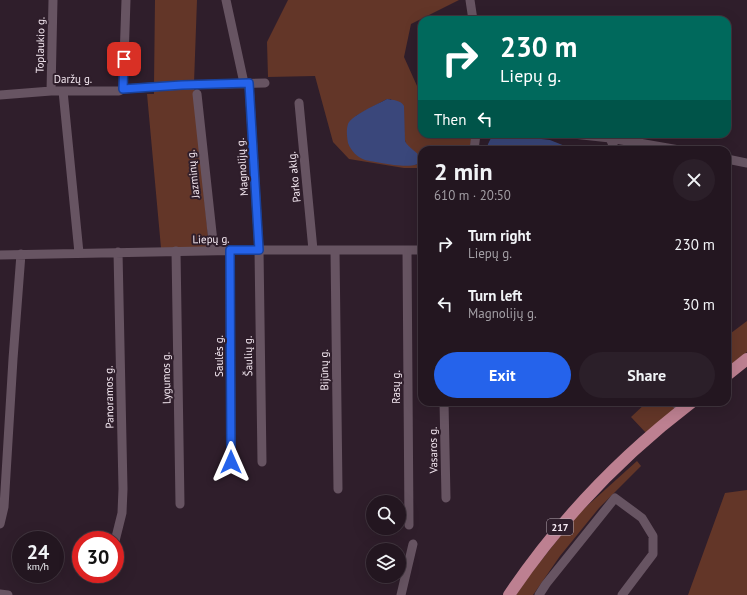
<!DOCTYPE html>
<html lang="en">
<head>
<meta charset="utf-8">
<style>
	:root { --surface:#231620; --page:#2b1f29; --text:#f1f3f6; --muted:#a39fa5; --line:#40353e; --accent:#2563eb }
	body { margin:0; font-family:"PT Sans",sans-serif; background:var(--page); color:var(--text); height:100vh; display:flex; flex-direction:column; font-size:15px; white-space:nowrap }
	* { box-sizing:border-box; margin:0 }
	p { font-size:13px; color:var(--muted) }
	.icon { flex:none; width:22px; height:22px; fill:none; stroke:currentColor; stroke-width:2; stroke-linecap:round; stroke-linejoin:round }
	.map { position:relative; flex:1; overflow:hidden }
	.details { position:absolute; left:418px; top:146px; width:313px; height:260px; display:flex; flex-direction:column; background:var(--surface); border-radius:12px; box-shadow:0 4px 16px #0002,0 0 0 1px var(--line) }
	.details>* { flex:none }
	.hud { position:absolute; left:418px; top:16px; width:313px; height:122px; border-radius:12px; box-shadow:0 4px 16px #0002,0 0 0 1px var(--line); background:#00695c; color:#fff; overflow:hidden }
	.buttons { position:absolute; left:366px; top:495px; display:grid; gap:8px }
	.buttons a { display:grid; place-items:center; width:40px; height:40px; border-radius:50%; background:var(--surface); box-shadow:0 4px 16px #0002,0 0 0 1px var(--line); font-size:20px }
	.speed { position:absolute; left:12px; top:531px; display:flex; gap:8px; font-size:20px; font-weight:700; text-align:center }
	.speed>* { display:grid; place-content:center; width:52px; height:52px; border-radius:50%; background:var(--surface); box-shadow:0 4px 16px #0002,0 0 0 1px var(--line); line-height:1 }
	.speed small { font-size:10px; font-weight:400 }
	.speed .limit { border:6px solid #d22; background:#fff; color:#111 }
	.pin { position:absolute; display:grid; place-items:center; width:34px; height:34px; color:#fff; margin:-17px; border-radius:8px; box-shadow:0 2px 6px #0006 }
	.me { position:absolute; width:44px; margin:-22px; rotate:0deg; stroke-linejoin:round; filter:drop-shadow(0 0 3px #0008) }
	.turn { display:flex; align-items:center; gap:14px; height:84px; padding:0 16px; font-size:18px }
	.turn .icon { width:52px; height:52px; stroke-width:2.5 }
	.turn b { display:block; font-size:28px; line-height:34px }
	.then { display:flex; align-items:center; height:38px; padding:0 16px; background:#0003; gap:8px; font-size:15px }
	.round { display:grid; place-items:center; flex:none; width:42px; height:42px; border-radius:21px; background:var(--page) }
	.overview { display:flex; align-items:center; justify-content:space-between; height:68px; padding:0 16px }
	h1 { font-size:24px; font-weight:700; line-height:30px }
	.button { display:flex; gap:8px; margin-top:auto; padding:8px 16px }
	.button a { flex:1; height:46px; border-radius:24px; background:var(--accent); color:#fff; font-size:16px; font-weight:700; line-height:46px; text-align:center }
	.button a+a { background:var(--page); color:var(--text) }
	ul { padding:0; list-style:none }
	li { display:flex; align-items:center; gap:12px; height:60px; padding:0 16px }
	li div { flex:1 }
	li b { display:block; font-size:15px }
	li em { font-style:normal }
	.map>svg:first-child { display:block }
	.green { fill:#633628; fill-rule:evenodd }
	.water { fill:#3a477b }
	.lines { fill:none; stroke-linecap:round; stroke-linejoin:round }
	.minor { stroke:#675462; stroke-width:9 }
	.major { stroke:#bd8091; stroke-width:12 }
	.route-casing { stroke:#184099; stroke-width:10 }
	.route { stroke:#2563eb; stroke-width:7 }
	.labels { text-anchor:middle; stroke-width:4; stroke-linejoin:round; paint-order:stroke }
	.shield { fill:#2f1e2b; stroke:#baacb6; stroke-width:1 }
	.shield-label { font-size:10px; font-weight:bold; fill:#f5e9f2 }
	.street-label { font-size:11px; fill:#f5e9f2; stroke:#2f1e2b }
</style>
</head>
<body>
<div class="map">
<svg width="747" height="595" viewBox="0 0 747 595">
	<rect width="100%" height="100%" fill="#2f1e2b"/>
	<path class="green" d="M 155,0 L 197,0 L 194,83 L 154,84 Z
		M 288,0 L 459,0 L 411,24 L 404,57 L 422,97 L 422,134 L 472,134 L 470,150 L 422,150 L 422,168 L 404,168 L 349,159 L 333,142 L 315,76 L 268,77 L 267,42 ZM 387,99 L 391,99 L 404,135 L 406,145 L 420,159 L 419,162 L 416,165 L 356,116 Z
		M 194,88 L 209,247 L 161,248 L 147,94 L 154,94 L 154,90 Z
		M 747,321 L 747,352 L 727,368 L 727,336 Z
		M 647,402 L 684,402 L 647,434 L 631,417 Z
		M 637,461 L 641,466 L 599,508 L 560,556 L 533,595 L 516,595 L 529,576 L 577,515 Z
		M 747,490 L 747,595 L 688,595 L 725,493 Z"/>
	<path class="water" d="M 387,99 C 393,100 401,100 404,106 L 405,141 C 408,148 417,151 420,157 C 427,174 371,161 365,160 C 357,157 351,151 348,143 C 347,137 346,130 348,124 C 352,115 378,104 387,99 Z
		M 497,136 L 505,137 L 524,137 L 550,140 L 575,150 L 487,150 L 488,144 L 491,138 Z"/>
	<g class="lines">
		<path class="minor" d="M 226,0 L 244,83
			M 470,0 L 473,20
			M 249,83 L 259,250 L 262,462
			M 123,89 L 126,0
			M 51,91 L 53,0
			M 63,91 L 79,253
			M 197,94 L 214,251
			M 0,95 L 51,91 L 119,91 L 123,89 L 182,85 L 265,83
			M 299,103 L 313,250
			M 573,134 L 610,138 L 679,150
			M 610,138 L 615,150
			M 474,150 L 476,134
			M 727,159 L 747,163
			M 230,250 L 231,462
			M 335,250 L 338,489
			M 407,250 L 409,525
			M 176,251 L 180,504
			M 0,255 L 259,250 L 422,250
			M 444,402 L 446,498
			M 676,402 L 680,411
			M 0,524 L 4,507 L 13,359 L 21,254
			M 115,541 L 122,513 L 123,489 L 118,252
			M 0,594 L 8,595
			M 401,595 L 413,544
			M 539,595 L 546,584 L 615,498 L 642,518 L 653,536 L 653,554 L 622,595"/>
		<path class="major" d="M 727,375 L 747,359
			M 509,595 C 559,521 621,456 692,402"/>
	</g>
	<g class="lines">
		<g class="route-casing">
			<path id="route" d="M 124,59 L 123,89 L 182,85 L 249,83 L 259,250 L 230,250 L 231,462"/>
		</g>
		<use href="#route" class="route"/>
	</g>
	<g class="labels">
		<rect class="shield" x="547" y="519" width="26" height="16" rx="3"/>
		<g class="shield-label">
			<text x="560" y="531">217</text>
		</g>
		<g class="street-label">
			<text transform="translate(40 45) rotate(-89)" y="4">Toplaukio g.</text>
			<text x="73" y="83">Daržų g.</text>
			<text transform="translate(242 167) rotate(-94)" y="4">Magnolijų g.</text>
			<text transform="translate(193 174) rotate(-96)" y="4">Jazminų g.</text>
			<text transform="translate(294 177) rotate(-96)" y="4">Parko aklg.</text>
			<text transform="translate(211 239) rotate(-1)" y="4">Liepų g.</text>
			<text transform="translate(219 356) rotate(-90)" y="4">Saulės g.</text>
			<text transform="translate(248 356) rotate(-91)" y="4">Šaulių g.</text>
			<text transform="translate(324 370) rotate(-91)" y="4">Bijūnų g.</text>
			<text transform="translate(166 378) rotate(-91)" y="4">Lygumos g.</text>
			<text transform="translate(396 387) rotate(-90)" y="4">Rasų g.</text>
			<text transform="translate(109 397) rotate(-91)" y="4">Panoramos g.</text>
			<text transform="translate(433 450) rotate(-91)" y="4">Vasaros g.</text>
		</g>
	</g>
</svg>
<div class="buttons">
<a><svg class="icon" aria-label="search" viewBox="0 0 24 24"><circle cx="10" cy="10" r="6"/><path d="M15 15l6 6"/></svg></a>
<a><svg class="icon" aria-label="layers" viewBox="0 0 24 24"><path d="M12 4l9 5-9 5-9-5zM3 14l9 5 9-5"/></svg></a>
</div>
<div class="speed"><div>24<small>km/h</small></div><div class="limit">30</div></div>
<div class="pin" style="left:124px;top:59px;background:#d93025"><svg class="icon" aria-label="arrive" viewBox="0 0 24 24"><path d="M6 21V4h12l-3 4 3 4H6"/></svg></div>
<svg class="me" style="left:231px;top:462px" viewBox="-20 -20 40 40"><path d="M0-17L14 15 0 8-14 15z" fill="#2563eb" stroke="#fff" stroke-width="4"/></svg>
<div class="hud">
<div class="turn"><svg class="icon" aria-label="right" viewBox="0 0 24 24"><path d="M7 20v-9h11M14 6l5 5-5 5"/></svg><div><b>230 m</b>Liepų g.</div></div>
<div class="then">Then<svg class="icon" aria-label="left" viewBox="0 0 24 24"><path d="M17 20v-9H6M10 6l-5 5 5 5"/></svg></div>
</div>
<section class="details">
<div class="overview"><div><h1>2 min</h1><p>610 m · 20:50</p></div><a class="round"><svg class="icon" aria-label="close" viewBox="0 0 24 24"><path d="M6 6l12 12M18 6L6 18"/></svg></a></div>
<ul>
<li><svg class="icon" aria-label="right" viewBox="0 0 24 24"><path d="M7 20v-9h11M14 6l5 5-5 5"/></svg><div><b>Turn right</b><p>Liepų g.</p></div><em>230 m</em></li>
<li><svg class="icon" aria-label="left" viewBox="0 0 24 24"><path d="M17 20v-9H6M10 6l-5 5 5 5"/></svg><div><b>Turn left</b><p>Magnolijų g.</p></div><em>30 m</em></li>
</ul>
<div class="button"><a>Exit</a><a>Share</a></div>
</section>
</div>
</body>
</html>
